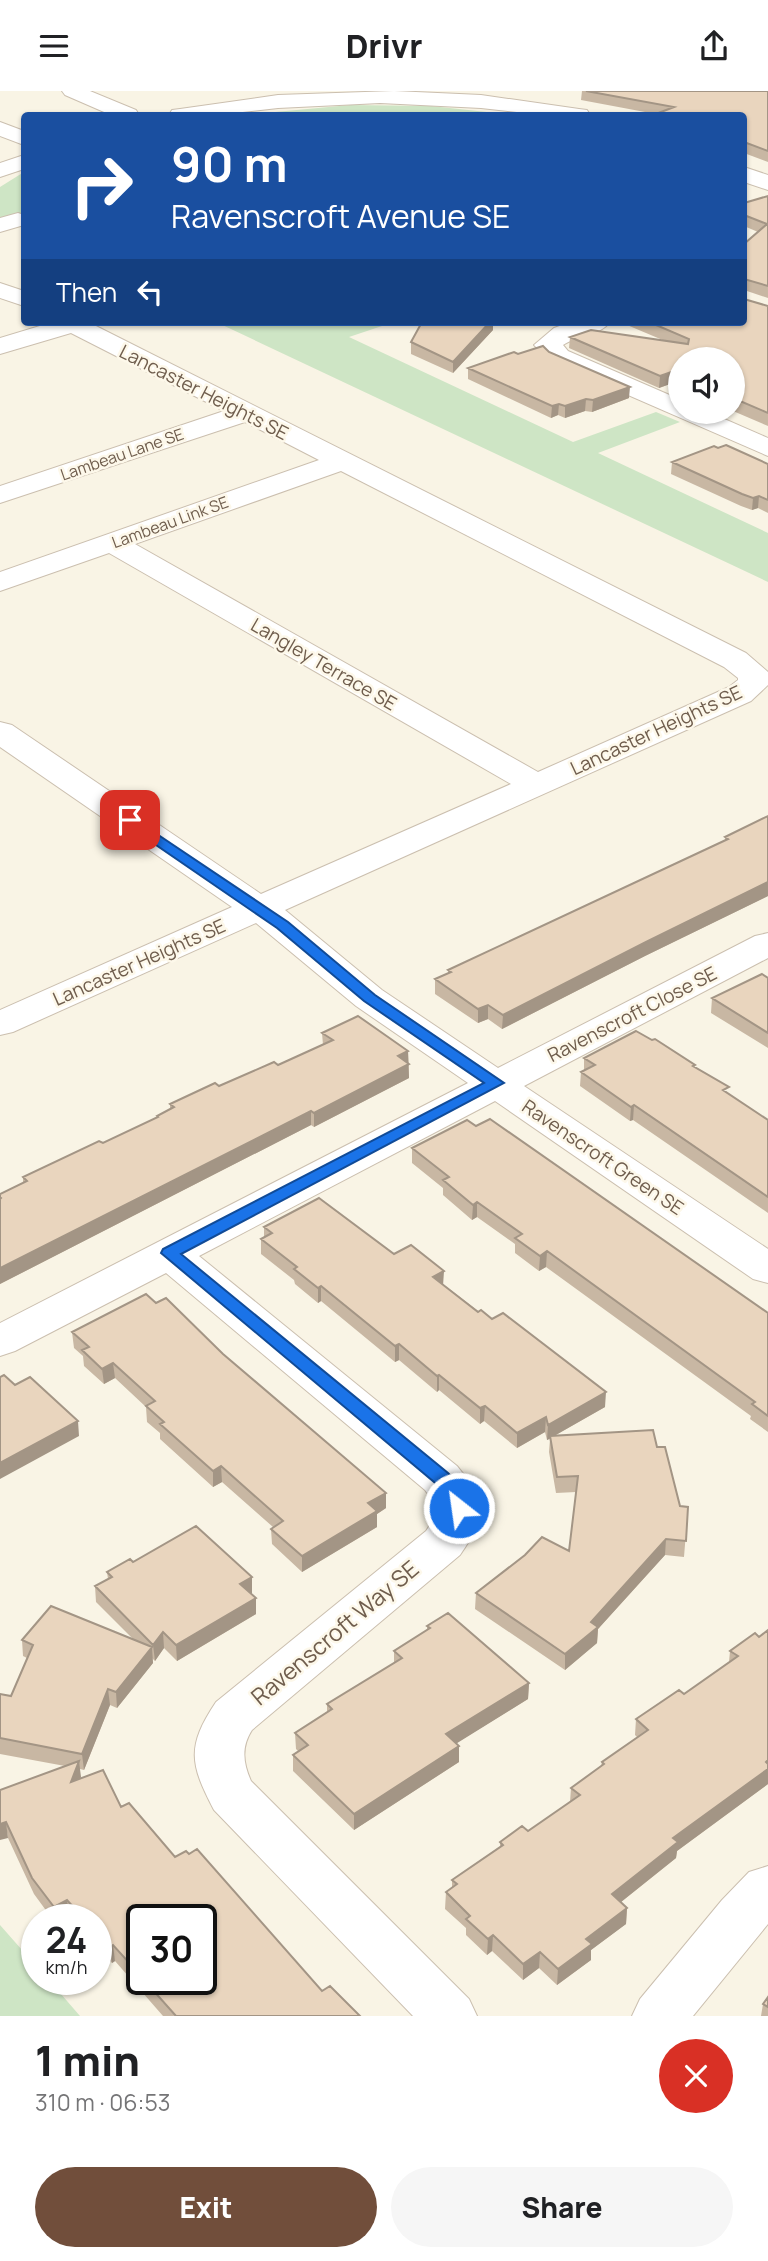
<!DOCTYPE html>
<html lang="en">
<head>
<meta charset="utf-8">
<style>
	:root { --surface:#fff; --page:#f6f6f6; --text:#202124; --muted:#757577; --accent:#714e3b }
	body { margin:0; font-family:Manrope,sans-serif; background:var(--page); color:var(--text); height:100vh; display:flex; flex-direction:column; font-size:26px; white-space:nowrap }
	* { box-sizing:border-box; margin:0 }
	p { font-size:23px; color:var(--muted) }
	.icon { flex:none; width:38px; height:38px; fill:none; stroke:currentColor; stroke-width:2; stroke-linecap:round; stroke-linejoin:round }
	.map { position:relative; height:1925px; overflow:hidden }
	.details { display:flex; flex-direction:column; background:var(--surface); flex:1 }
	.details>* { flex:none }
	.guide { position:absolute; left:21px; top:21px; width:726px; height:214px; border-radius:7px; box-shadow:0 2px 5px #0004; background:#1a4fa0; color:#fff; overflow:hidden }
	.controls { position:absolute; left:668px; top:256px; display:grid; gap:14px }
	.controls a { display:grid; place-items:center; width:77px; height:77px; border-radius:50%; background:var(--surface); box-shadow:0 2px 5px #0004; font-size:35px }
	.speed { position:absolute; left:21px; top:1813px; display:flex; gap:14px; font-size:35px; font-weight:700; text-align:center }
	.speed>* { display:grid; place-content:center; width:91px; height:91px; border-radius:50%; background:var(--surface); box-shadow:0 2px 5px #0004; line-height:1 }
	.speed small { font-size:18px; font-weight:400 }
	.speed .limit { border:4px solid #111; border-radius:10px; background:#fff; color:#111 }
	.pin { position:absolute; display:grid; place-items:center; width:60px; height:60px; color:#fff; margin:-30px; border-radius:14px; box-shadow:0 4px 10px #0006 }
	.me { position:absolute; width:77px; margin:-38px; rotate:330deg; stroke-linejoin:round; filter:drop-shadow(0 0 5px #0008) }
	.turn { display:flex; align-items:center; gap:24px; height:147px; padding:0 35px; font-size:32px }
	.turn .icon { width:91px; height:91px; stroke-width:2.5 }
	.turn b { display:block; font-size:49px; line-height:60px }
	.then { display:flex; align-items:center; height:66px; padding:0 35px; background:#0003; gap:14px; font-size:26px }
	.round { display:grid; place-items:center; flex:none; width:74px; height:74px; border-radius:37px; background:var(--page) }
	.headline { display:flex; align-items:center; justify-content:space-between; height:119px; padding:0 35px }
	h1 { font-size:42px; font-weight:800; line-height:52px }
	.button { display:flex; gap:14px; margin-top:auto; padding:14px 35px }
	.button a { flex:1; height:80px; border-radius:42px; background:var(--accent); color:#fff; font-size:28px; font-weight:800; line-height:80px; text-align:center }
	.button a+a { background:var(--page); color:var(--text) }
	header { display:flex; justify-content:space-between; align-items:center; height:91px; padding:0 35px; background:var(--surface); font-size:32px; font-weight:800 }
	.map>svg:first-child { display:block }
	.green { fill:#cee5c5 }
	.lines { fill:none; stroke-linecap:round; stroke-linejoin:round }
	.minor-casing { stroke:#cbbfaf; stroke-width:2 }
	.minor { fill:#fff; fill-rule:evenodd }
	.wall { fill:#c8b7a3; fill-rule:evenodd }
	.shaded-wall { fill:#a39585 }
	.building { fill:#e9d5be; stroke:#a39585; stroke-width:2 }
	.route { fill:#1a73e8; stroke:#114b97; stroke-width:2 }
	.labels { text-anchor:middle; stroke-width:5; stroke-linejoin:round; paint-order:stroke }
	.far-street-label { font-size:16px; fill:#6f5d4d; stroke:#fdf8ea }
	.street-label { font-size:19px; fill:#6f5d4d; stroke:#fdf8ea }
	.near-street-label { font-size:23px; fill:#6f5d4d; stroke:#fdf8ea }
</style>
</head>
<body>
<header><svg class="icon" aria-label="menu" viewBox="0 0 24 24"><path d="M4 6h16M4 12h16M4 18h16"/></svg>Drivr<svg class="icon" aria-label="share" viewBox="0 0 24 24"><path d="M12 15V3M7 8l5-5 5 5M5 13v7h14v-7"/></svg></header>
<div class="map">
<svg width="768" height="1925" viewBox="0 0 768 1925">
	<rect width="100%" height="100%" fill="#f9f4e5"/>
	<path class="green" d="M 350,14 L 431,15 L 514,24 L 244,24 Z
		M 24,81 L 24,136 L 8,128 L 0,130 L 0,96 Z
		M 216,231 L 394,231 L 349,246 L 573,351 L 656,321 L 680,331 L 598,362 L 768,442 L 768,491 Z
		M 0,1834 L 37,1876 L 37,1888 L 48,1888 L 80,1925 L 0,1925 Z"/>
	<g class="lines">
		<g class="minor-casing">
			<path id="minor" d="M 62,0 L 90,0 L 136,19 L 139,24 L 111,24 L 65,4 Z
				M 394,0 L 481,4 L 579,18 L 587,19 L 590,24 L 543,24 L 481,17 L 380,12 L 278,17 L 216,24 L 169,24 L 172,19 L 180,18 L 278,4 Z
				M 0,31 L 24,40 L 24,54 L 0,45 Z
				M 24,64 L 24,78 L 0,86 L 0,72 Z
				M 744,76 L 768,84 L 768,99 L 744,91 Z
				M 18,122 L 24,124 L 24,134 L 0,141 L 0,127 Z
				M 0,192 L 24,200 L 24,215 L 0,207 Z
				M 53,231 L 88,231 L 746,562 L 768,581 L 768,594 L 751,610 L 285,819 L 382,899 L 498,977 L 755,845 L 768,842 L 768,867 L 524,995 L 768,1158 L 768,1192 L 753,1188 L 495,1010 L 199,1165 L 457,1375 C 487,1412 486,1426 460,1464 L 252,1639 C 241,1656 243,1672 251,1690 L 469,1908 L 477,1925 L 413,1925 L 214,1719 C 190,1673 186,1656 216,1611 L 426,1440 C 437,1425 436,1413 425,1399 L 166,1182 L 15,1260 L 0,1265 L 0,1232 L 468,992 L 356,915 L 256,832 L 13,941 L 0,944 L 0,919 L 232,816 L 0,656 L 0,631 L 12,634 L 261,803 L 511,693 L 109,462 L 0,500 L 0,481 L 319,369 L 245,331 L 0,412 L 0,395 L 224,320 L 71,242 L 0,263 L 0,247 ZM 341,380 L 724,576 L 738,587 L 738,589 L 729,596 L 538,681 L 135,453 Z
				M 571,231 L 610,231 C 601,244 576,245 563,254 L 568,260 L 681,309 L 681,320 L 706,320 L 768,347 L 768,365 L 550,270 L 534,254 L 554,237 Z
				M 768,1775 L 768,1833 L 693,1925 L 632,1925 L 640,1908 L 722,1809 L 749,1781 Z"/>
		</g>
		<use href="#minor" class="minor"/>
	</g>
	<path class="wall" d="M 582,0 L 768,0 L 768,71 L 744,62 L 744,24 L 661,24 L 581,9 Z
		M 768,105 L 768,207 L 744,199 L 744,153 L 758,141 L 744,135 L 744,112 Z
		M 768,215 L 768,335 L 733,320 L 733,268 L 681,268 L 681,297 L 670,293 L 659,297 L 569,257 L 570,246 L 665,250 L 627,234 L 627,231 L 744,231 Z
		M 422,231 L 493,231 L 493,239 L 453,282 L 411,263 L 411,251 Z
		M 549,261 L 629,307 L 592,321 L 585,320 L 565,327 L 558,324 L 551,327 L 468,288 L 468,277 L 518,263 Z
		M 672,371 L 768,373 L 768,422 L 758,417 L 752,419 L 741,415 L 671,383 Z
		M 768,725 L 768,805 L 645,865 L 502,938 L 488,928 L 478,932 L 435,903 L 435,888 L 448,882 L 448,879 L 725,749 L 725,746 Z
		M 768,887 L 768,957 L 711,922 L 712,907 Z
		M 322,942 L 408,960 L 409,987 L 314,1036 L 311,1034 L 0,1193 L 0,1103 L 23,1092 L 23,1086 L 103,1052 L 157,1027 L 157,1025 L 170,1018 L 170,1013 L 278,974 L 323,954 Z
		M 652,949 L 695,974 L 695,976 L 728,1003 L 768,1029 L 768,1122 L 633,1029 L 630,1030 L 580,995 L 581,981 L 584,979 L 584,967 Z
		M 476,1035 L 768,1222 L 768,1341 L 750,1328 L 751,1325 L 546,1176 L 539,1180 L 515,1162 L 515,1153 L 477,1126 L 472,1129 L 443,1104 L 443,1097 L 412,1072 L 412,1057 Z
		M 264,1136 L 394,1163 L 444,1194 L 605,1316 L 554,1345 L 657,1356 L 680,1415 L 688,1416 L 684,1466 L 665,1464 L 598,1538 L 597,1552 L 565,1579 L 475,1518 L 476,1502 L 569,1460 L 576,1401 L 556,1402 L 549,1361 L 550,1348 L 547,1349 L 545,1341 L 517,1357 L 484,1330 L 480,1333 L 439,1299 L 437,1301 L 399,1269 L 395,1271 L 321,1210 L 318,1212 L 295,1193 L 294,1189 L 261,1163 L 261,1148 L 264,1146 Z
		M 72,1241 L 386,1417 L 377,1423 L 377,1436 L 302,1481 L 272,1453 L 271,1438 L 273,1436 L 222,1391 L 213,1396 L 160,1348 L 160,1342 L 147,1331 L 146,1316 L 115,1287 L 104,1293 L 84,1275 L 83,1265 L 74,1257 Z
		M 133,1471 L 252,1486 L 252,1502 L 251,1503 L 256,1523 L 177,1570 L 164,1557 L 155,1570 L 152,1567 L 153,1572 L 117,1617 L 110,1614 L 84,1679 L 80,1678 L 80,1687 L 121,1716 L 322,1900 L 360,1925 L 163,1925 L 115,1870 L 112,1872 L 96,1855 L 96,1829 L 72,1829 L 69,1825 L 61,1829 L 53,1829 L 34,1803 L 8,1747 L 0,1699 L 65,1675 L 0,1663 L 0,1603 L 11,1605 L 27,1567 L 23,1565 L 22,1549 L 134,1549 L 96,1511 L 95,1495 L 108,1488 L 107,1481 ZM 142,1829 L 201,1888 L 142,1888 Z
		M 427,1535 L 529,1592 L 528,1608 L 456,1652 L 459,1655 L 459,1671 L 354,1739 L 293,1680 L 293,1664 L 298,1660 L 296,1658 L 295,1642 L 327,1621 L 327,1613 L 394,1572 L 394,1560 L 427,1539 Z
		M 768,1539 L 768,1693 L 677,1760 L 676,1767 L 621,1811 L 627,1817 L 626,1833 L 591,1859 L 591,1869 L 557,1894 L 539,1877 L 523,1889 L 492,1860 L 487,1864 L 466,1844 L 466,1837 L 445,1818 L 446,1801 L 452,1797 L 452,1789 L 500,1756 L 500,1751 L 528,1740 L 570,1711 L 571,1697 L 601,1675 L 602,1671 L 637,1646 L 635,1644 L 636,1628 L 684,1603 L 729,1571 L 730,1560 L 759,1546 Z
		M 768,1906 L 768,1925 L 761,1925 L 763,1913 Z"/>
	<path class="shaded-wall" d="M 490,231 L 493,231 L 493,239 L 453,282 L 453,271 Z
		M 671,281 L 670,293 L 659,297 L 660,285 Z
		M 630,296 L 629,307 L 592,321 L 593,309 Z
		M 586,308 L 585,320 L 565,327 L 565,315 Z
		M 559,313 L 558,324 L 551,327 L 552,315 Z
		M 759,405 L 758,417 L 752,419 L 753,407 Z
		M 768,791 L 768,805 L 645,865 L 502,938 L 503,924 L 646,851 Z
		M 488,914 L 488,928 L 478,932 L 478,918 Z
		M 408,960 L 409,987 L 314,1036 L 314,1022 L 398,965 Z
		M 634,1014 L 633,1029 L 630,1030 L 631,1016 Z
		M 311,1020 L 311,1034 L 0,1193 L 0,1177 Z
		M 477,1111 L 477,1126 L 472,1129 L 473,1114 Z
		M 547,1160 L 546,1176 L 539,1180 L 540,1165 Z
		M 444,1180 L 443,1195 L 433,1186 Z
		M 321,1195 L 321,1210 L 318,1212 L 318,1197 Z
		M 399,1253 L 399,1269 L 395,1271 L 395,1255 Z
		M 113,1272 L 115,1287 L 104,1293 L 102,1278 Z
		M 439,1284 L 439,1299 L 437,1301 L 437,1285 Z
		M 606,1301 L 605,1316 L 547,1349 L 548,1334 Z
		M 485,1315 L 484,1330 L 480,1333 L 480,1317 Z
		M 546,1326 L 545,1341 L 517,1357 L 517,1342 Z
		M 78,1330 L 79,1345 L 0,1388 L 0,1372 Z
		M 221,1375 L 222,1391 L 213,1396 L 213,1380 Z
		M 386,1402 L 386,1417 L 377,1423 L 377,1436 L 302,1481 L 302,1465 L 368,1412 Z
		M 666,1448 L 665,1464 L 598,1538 L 597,1552 L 565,1579 L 565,1563 L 591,1531 Z
		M 252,1486 L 252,1502 L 241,1509 L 240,1493 Z
		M 256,1507 L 256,1523 L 177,1570 L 176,1554 Z
		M 163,1541 L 164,1557 L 155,1570 L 153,1554 Z
		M 152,1556 L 153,1572 L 117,1617 L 116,1601 Z
		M 529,1592 L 528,1608 L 446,1659 L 446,1643 Z
		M 108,1598 L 110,1614 L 84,1679 L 82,1663 Z
		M 459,1655 L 459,1671 L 354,1739 L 354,1723 Z
		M 768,1669 L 768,1693 L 677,1760 L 676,1767 L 611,1819 L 612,1803 L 673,1747 Z
		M 79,1670 L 81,1686 L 73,1707 L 71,1691 Z
		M 6,1731 L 8,1747 L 0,1749 L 0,1733 Z
		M 67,1809 L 69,1825 L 61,1829 L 55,1829 L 54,1816 Z
		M 627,1817 L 626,1833 L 591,1859 L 591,1869 L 557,1894 L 558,1878 L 586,1848 Z
		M 493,1844 L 492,1860 L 487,1864 L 488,1848 Z
		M 113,1854 L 115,1870 L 112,1872 L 110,1856 Z
		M 540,1861 L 539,1877 L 523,1889 L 523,1873 Z"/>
	<path class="building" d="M 586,0 L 768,0 L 768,60 L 744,51 L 744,24 L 670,24 L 661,21 L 674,16 Z
		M 768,105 L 768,195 L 744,188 L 744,153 L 767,133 L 744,124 L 744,112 Z
		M 744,208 L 768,215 L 768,322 L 733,307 L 733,268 L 681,268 L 681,285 L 671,281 L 660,285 L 570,246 L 591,239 L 688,253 L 689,248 L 649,231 L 744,231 Z
		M 422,231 L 490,231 L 453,271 L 411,251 Z
		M 543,255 L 549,261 L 630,296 L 593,309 L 586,308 L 565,315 L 559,313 L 552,315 L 468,277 L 514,261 L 518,263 Z
		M 726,354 L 768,373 L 768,409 L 759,405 L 753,407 L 742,403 L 672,371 L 714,355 L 718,357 Z
		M 768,725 L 768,791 L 646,851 L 503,924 L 488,914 L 478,918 L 435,888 L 451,881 L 448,879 L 728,748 L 725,746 Z
		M 762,883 L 768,887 L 768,942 L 712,907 Z
		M 358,925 L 408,960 L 398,965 L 409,973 L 314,1022 L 311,1020 L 0,1177 L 0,1108 L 1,1107 L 0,1106 L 0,1103 L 27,1090 L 23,1086 L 99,1050 L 103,1052 L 158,1026 L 157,1025 L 174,1016 L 170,1013 L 215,992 L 219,995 L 274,971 L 278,974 L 333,949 L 322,942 Z
		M 636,940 L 652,949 L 655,948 L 695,974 L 693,975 L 729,996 L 723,999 L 768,1029 L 768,1106 L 634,1014 L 631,1016 L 581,981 L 595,974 L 584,967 Z
		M 490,1028 L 768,1222 L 768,1325 L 752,1313 L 755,1311 L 547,1160 L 540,1165 L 515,1147 L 522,1143 L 477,1111 L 473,1114 L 443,1089 L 449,1086 L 412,1057 L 467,1029 L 476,1035 Z
		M 319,1107 L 394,1163 L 411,1154 L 444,1180 L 433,1186 L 478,1221 L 481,1219 L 492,1228 L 503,1222 L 606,1301 L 548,1334 L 546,1326 L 517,1342 L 485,1315 L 480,1317 L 439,1284 L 437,1285 L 399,1253 L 395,1255 L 321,1195 L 318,1197 L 294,1178 L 297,1176 L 261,1148 L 272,1142 L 264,1136 Z
		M 146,1203 L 156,1212 L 166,1207 L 223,1263 L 386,1402 L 368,1412 L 377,1420 L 302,1465 L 271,1438 L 283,1430 L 221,1375 L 213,1380 L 160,1333 L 164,1331 L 146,1315 L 155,1310 L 113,1272 L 102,1278 L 82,1259 L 89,1256 L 72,1241 Z
		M 4,1284 L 15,1294 L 30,1286 L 78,1330 L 0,1372 L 0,1286 Z
		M 653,1339 L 657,1356 L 665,1356 L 680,1415 L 688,1416 L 686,1450 L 666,1448 L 591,1531 L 598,1536 L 565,1563 L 476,1502 L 525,1464 L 542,1446 L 569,1460 L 578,1385 L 557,1386 L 550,1345 Z
		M 196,1435 L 252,1486 L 240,1493 L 256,1507 L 176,1554 L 163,1541 L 153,1554 L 95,1495 L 112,1486 L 107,1481 L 130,1468 L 133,1471 Z
		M 51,1515 L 152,1556 L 116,1601 L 108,1598 L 82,1663 L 0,1647 L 0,1603 L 11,1605 L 33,1554 L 22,1549 Z
		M 448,1522 L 529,1592 L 446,1643 L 459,1655 L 354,1723 L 293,1664 L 308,1654 L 295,1642 L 332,1618 L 327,1613 L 402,1567 L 394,1560 L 430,1537 L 427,1535 Z
		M 768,1539 L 768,1669 L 766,1671 L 768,1673 L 768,1678 L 673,1747 L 678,1751 L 612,1803 L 627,1817 L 586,1848 L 592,1853 L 558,1878 L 540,1861 L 523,1873 L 493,1844 L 488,1848 L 466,1828 L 470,1825 L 446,1801 L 457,1793 L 452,1789 L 503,1754 L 500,1751 L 522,1735 L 528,1740 L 580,1704 L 571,1697 L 604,1673 L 602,1671 L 648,1639 L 636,1628 L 679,1599 L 684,1603 L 738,1565 L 730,1560 L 755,1542 L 759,1546 Z
		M 79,1670 L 71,1691 L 103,1679 L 121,1716 L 129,1712 L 175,1766 L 186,1760 L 189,1763 L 197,1758 L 322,1900 L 330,1895 L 360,1925 L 176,1925 L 143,1888 L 201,1888 L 201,1829 L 142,1829 L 142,1886 L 113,1854 L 110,1856 L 96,1841 L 96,1829 L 85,1829 L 67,1809 L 54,1816 L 32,1787 L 6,1731 L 0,1733 L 0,1699 Z
		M 768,1906 L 768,1916 L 763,1913 Z"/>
	<path class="route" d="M 130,725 L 288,831 L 375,904 L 504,992 L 181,1163 L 448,1382 L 461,1396 L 469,1417 L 466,1422 L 452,1422 L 445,1403 L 434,1391 L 161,1162 L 163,1158 L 484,992 L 364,910 L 277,837 L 124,732 L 122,729 Z"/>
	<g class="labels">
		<g class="far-street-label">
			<text transform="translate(122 363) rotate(-19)" y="6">Lambeau Lane SE</text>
			<text transform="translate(170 431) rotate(-20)" y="6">Lambeau Link SE</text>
		</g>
		<g class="street-label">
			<text transform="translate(204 301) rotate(27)" y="7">Lancaster Heights SE</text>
			<text transform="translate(324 573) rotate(30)" y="7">Langley Terrace SE</text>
			<text transform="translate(656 639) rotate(-25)" y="7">Lancaster Heights SE</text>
			<text transform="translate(139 871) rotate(-24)" y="7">Lancaster Heights SE</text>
			<text transform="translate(632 923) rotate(-27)" y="7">Ravenscroft Close SE</text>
			<text transform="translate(603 1066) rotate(34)" y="7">Ravenscroft Green SE</text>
		</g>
		<g class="near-street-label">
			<text transform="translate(335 1542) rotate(-40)" y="8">Ravenscroft Way SE</text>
		</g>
	</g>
</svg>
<div class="controls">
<a><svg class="icon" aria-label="sound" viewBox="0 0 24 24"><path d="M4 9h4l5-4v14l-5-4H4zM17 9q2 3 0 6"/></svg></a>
</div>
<div class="speed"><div>24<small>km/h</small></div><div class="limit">30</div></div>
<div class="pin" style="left:130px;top:729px;background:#d93025"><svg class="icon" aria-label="arrive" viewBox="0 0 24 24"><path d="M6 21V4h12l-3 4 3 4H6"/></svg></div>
<svg class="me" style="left:459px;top:1417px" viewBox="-20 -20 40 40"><circle r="17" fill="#1a73e8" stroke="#fff" stroke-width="3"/><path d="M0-11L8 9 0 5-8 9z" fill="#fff"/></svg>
<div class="guide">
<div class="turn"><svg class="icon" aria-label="right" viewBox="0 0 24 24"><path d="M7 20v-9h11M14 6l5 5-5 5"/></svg><div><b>90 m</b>Ravenscroft Avenue SE</div></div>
<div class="then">Then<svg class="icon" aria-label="left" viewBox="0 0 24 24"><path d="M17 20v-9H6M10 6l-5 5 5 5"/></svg></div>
</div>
</div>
<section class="details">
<div class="headline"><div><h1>1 min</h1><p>310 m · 06:53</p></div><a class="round" style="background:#d93025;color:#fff"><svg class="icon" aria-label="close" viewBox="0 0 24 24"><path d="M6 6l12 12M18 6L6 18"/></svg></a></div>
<div class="button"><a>Exit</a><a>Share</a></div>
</section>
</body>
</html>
